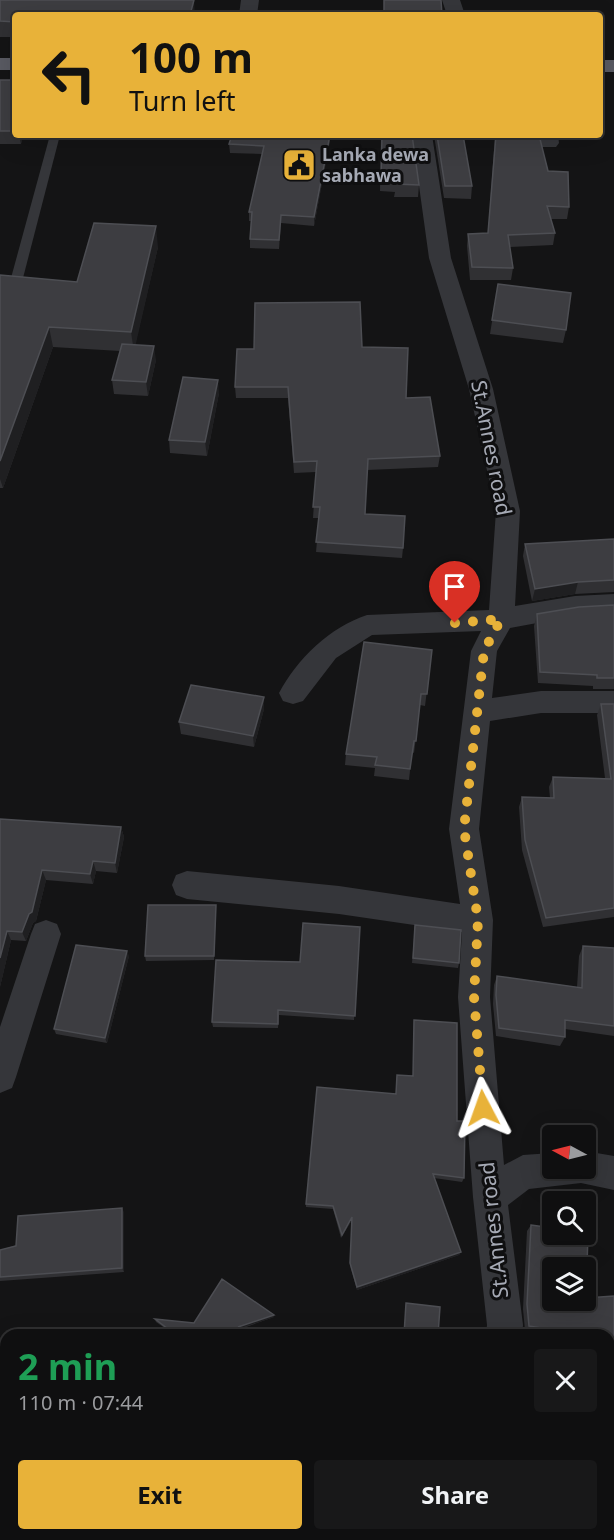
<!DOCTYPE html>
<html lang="en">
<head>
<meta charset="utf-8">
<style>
	:root { --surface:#0f0f10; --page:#181819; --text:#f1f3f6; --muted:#9b9c9f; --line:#2f2f30; --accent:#e8b239 }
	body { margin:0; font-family:"Noto Sans",sans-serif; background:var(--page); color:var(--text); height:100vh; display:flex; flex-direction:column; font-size:22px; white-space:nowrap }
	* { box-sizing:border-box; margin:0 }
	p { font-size:20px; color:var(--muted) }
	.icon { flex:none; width:33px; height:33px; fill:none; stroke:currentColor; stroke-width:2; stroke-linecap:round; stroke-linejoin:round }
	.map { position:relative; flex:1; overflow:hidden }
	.side { position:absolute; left:0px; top:1329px; width:615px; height:212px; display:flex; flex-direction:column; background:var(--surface); border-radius:18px 18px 0 0; box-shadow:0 6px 24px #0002,0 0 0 2px var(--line) }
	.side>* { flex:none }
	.hud { position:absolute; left:12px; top:12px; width:591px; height:126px; border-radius:6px; box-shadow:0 6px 24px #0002,0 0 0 2px var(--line); background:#e8b239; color:#111; overflow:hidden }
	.needle { width:39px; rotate:277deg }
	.buttons { position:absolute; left:542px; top:1125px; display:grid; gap:12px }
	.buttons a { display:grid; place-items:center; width:54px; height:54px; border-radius:6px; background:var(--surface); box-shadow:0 6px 24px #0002,0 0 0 2px var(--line); font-size:30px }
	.pin { position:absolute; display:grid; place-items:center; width:51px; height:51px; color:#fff; margin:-62px -26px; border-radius:50% 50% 50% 0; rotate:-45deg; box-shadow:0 0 6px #0007 }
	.pin .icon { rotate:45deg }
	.me { position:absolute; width:66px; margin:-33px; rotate:356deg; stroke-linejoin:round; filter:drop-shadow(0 0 4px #0008) }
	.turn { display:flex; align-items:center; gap:21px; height:126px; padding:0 18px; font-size:27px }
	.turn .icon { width:78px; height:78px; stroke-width:2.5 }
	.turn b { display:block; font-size:42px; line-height:51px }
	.round { display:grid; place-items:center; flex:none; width:63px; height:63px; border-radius:6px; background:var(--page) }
	.head { display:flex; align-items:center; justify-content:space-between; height:102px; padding:0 18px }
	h1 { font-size:36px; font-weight:700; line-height:45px; color:#1e9e55 }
	.button { display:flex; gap:12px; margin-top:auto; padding:12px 18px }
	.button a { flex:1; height:69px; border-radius:6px; background:var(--accent); color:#111; font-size:24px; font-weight:700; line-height:69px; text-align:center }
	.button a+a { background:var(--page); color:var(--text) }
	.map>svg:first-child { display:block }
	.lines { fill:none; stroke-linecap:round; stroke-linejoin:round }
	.service { fill:#35363a; fill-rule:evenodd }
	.minor { fill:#35363a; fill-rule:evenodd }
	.trunk { fill:#595a62; fill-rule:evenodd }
	.wall { fill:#303033 }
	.shaded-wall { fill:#1f1f21 }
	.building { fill:#3d3d41; stroke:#4d4e53; stroke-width:1.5; fill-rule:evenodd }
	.route { stroke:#e8b239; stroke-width:10; stroke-dasharray:0 18 }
	.labels { text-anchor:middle; stroke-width:6; stroke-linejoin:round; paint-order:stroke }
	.far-poi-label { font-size:18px; font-weight:bold; fill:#a6aab5; stroke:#0f0f10; text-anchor:start }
	.street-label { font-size:21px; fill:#a6aab5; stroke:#0f0f10 }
</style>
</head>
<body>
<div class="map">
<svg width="614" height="1540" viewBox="0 0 614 1540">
	<rect width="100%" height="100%" fill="#141415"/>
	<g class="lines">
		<path class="service" d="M 50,135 L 60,135 L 23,278 L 17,282 L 11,278 Z"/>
		<path class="minor" d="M 241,0 L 259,0 L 257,15 L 239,15 Z
			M 442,0 L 460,0 L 465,15 L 447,15 Z
			M 412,135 L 432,135 L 451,258 L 493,389 L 520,511 L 515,606 L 575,596 L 614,594 L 614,614 L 575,616 L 510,628 L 497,651 L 492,698 L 541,691 L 614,691 L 614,713 L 541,713 L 490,721 L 479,829 L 493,920 L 490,997 L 504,1165 L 523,1155 L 552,1153 L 552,1168 L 585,1168 L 585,1151 L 614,1156 L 614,1190 L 581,1183 L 529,1189 L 508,1205 L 523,1325 L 522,1335 L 486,1335 L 487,1325 L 473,1197 L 458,997 L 462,932 L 339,914 L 187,899 L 176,895 L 172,885 L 176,875 L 187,871 L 339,886 L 460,904 L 449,829 L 471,651 L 481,631 L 372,635 L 336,658 L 303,701 L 293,704 L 283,701 L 279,693 C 297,659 330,627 367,615 L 489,610 L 496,511 L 469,389 L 429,258 Z
			M 538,135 L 558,135 L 559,143 L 556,147 L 542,147 Z
			M 46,920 L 57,924 L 61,934 L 16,1077 L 12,1088 L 0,1093 L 0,1027 L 31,934 L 35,924 Z
			M 6,1340 L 6,1376 L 0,1377 L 0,1341 Z"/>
		<path class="trunk" d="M 0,58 L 15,58 L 15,70 L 0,70 Z
			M 600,60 L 614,60 L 614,72 L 600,72 Z"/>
	</g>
	<path class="wall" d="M 0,0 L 196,13 L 195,15 L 15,15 L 15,37 L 0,37 Z
		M 0,80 L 15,88 L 15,135 L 23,135 L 21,144 L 0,144 Z
		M 331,135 L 314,226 L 281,223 L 279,249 L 250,248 L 250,239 L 251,221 L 249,221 L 249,212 L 262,154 L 230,153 L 229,144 Z
		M 381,135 L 419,185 L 418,197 L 394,197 L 395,192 L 380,191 Z
		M 434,135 L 463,135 L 472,186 L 471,199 L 444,198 Z
		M 495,135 L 539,135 L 548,171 L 569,207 L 567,219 L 551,219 L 555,233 L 553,245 L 510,247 L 513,268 L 511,280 L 470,280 L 467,246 L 468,234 L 488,233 Z
		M 158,247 L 135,345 L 156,360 L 148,396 L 114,394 L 112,380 L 120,351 L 53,347 L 3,488 L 0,488 L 0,275 L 77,282 Z
		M 498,284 L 566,330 L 563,343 L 490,334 Z
		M 362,347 L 406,398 L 440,456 L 438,467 L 367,470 L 365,514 L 403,548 L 402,558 L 316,552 L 319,518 L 313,518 L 316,472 L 294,473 L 288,398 L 236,398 L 235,387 Z
		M 219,393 L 207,456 L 170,453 L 169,440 Z
		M 614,539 L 614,592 L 575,594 L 532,601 L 523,556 L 525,544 Z
		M 614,605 L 614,689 L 593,689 L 593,686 L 538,683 L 534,626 L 537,614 Z
		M 432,650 L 425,706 L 420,705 L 414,753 L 412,752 L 409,780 L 374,776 L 375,768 L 345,765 L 346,754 Z
		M 264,697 L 264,709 L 254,747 L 181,734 L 179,722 Z
		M 601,704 L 614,704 L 614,917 L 543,927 L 522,850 L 519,807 L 522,797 L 550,798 L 549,787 L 553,777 L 605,778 L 597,715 Z
		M 0,819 L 121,827 L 124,837 L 117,873 L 96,871 L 93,884 L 46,880 L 36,921 L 33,923 L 26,941 L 11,940 L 0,987 Z
		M 216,910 L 214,960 L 146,961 L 145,956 Z
		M 415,925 L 459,963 L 458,968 L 412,963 Z
		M 360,927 L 354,1020 L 279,1015 L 278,1028 L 213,1027 L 212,1022 L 300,962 Z
		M 583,946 L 614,948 L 614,1036 L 565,1029 L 565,1037 L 560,1046 L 496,1036 L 493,1004 L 494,985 L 497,976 L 577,987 L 579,956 Z
		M 129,956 L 107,1043 L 56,1034 L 54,1029 Z
		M 414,1020 L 457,1121 L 464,1178 L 462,1182 L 434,1178 L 461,1252 L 459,1255 L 357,1290 L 350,1265 L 352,1220 L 341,1238 L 333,1209 L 306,1207 L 306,1204 L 396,1094 L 397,1075 L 413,1076 L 414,1025 Z
		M 124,1212 L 124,1272 L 0,1281 L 0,1250 Z
		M 531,1225 L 586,1298 L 614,1296 L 614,1352 L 609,1352 L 609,1335 L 554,1335 L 525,1330 L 523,1309 L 527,1231 Z
		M 274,1317 L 243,1328 L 286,1334 L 285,1335 L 175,1335 L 156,1322 L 155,1319 L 194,1323 Z
		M 449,1534 L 570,1534 L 570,1540 L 449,1540 Z"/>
	<path class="shaded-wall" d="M 194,0 L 195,15 L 190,15 Z
		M 13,80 L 15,88 L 15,96 L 11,90 Z
		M 19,135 L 23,135 L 21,144 Z
		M 330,135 L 331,135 L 314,226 L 314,217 Z
		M 281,215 L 281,223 L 279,249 L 279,240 Z
		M 156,226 L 158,247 L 134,352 L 131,332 Z
		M 49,327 L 53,347 L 3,488 L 0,479 L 0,461 Z
		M 154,346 L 156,360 L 148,396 L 146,382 Z
		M 218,380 L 219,393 L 207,456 L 205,442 Z
		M 578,582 L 575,594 L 532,601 L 535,589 Z
		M 264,697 L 264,709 L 254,747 L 253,736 Z
		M 121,827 L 124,837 L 117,873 L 115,863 Z
		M 93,861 L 96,871 L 93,884 L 90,874 Z
		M 42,870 L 46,880 L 36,921 L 33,923 L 26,941 L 22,932 Z
		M 7,931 L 11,940 L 0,987 L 0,958 Z
		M 127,951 L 129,956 L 107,1043 L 105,1038 Z
		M 122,1208 L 124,1212 L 124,1272 L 122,1268 Z
		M 352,1217 L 352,1220 L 341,1238 L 342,1235 Z
		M 461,1252 L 459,1255 L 357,1290 L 357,1287 Z
		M 274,1315 L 274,1317 L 238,1329 L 238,1327 Z"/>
	<path class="building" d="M 0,0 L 194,0 L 190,15 L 15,15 L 15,22 L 0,21 Z
		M 384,0 L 441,0 L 442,15 L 384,15 Z
		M 0,80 L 13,80 L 11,90 L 15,90 L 15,131 L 0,131 Z
		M 232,135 L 330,135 L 314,217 L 281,215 L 279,240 L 250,239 L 252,212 L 249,212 L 264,146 L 229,144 Z
		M 382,135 L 412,135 L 419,185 L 395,184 L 395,180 L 381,179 Z
		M 437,135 L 463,135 L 472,186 L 445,186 Z
		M 496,135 L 539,135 L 548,171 L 568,172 L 569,207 L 547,206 L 555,233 L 508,235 L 513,268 L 472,267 L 468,234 L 488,233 Z
		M 94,223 L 156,226 L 131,332 L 49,327 L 0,461 L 0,275 L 77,282 Z
		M 498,284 L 571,293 L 566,330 L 492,320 Z
		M 360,302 L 362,347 L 408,348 L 406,398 L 430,397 L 440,456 L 368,459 L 365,514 L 405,516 L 403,548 L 316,542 L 320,507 L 313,507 L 317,461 L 294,462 L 288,387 L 235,387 L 237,349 L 254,349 L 255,303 Z
		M 122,344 L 154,346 L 146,382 L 112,380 Z
		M 183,377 L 218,380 L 205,442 L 169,440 Z
		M 614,539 L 614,580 L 578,582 L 535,589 L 525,544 Z
		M 614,605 L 614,678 L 597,678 L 597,675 L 540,672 L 537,614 L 579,607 Z
		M 364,642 L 432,650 L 427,694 L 421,694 L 416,741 L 414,741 L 410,769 L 375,765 L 377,757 L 346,754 Z
		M 191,685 L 264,697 L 253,736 L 179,722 Z
		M 601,704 L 614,704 L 614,908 L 546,918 L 525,840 L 522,797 L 554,798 L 553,777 L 611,779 Z
		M 0,819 L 121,827 L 115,863 L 93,861 L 90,874 L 42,870 L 32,912 L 29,914 L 22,932 L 7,931 L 0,958 Z
		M 148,905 L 216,905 L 214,956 L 145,956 Z
		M 303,923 L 360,927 L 355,1016 L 278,1010 L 278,1024 L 212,1022 L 216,960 L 300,962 Z
		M 415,925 L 461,930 L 459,963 L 413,958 Z
		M 76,945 L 127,951 L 105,1038 L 54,1029 Z
		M 583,946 L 614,948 L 614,1026 L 565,1020 L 565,1037 L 499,1028 L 496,995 L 497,976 L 582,988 Z
		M 414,1020 L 457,1023 L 457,1121 L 465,1121 L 464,1178 L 433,1174 L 461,1252 L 357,1287 L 350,1263 L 352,1217 L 342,1235 L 333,1206 L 306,1204 L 317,1087 L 396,1094 L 397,1075 L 413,1076 Z
		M 122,1208 L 122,1268 L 0,1277 L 0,1250 L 16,1246 L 18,1216 Z
		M 531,1225 L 552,1228 L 552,1234 L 588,1234 L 586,1298 L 614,1296 L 614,1347 L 613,1340 L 609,1339 L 609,1335 L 585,1335 L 529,1326 L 527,1304 ZM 552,1268 L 585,1268 L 585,1300 L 552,1300 Z
		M 222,1279 L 274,1315 L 238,1327 L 285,1332 L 283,1335 L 176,1335 L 155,1319 L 194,1323 Z
		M 406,1303 L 440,1307 L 438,1335 L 404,1335 Z
		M 0,1502 L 6,1502 L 6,1534 L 270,1534 L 288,1540 L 0,1540 Z
		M 452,1534 L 570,1534 L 570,1540 L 451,1540 Z"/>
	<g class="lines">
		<path class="route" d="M 455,623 L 501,619 L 484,651 L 464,829 L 478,920 L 474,997 L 483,1108"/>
	</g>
	<defs>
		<g id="civic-square" transform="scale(1.725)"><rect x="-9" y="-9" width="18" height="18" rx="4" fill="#e8b239" stroke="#0f0f10"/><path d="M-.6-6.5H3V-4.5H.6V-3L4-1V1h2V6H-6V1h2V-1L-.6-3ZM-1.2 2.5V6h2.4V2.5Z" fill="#111"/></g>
	</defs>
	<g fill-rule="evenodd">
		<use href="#civic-square" x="299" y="165"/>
	</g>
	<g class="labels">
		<g class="far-poi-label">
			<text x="322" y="161">Lanka dewa<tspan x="322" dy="21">sabhawa</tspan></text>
		</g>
		<g class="street-label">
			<text transform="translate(491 448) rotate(79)" y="7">St.Annes road</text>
			<text transform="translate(494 1230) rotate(-96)" y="7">St.Annes road</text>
		</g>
	</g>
</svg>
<div class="buttons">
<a><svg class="needle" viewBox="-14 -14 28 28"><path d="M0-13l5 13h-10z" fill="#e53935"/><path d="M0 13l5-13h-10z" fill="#9b9c9f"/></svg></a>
<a><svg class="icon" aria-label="search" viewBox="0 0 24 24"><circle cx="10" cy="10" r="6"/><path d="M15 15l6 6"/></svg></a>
<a><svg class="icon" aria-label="layers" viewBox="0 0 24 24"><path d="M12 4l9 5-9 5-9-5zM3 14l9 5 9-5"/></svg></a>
</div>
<div class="pin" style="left:455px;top:623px;background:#d93025"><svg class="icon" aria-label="arrive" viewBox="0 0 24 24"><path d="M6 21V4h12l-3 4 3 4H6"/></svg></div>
<svg class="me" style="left:483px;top:1108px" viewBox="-20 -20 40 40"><path d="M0-17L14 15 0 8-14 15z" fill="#e8b239" stroke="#fff" stroke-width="4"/></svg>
<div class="hud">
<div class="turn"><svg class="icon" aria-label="left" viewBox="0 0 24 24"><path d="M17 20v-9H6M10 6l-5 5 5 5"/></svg><div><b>100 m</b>Turn left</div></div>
</div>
<section class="side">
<div class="head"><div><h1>2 min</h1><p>110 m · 07:44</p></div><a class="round"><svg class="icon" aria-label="close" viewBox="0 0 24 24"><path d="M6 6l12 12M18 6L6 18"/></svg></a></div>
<div class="button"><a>Exit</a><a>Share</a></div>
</section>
</div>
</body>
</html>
